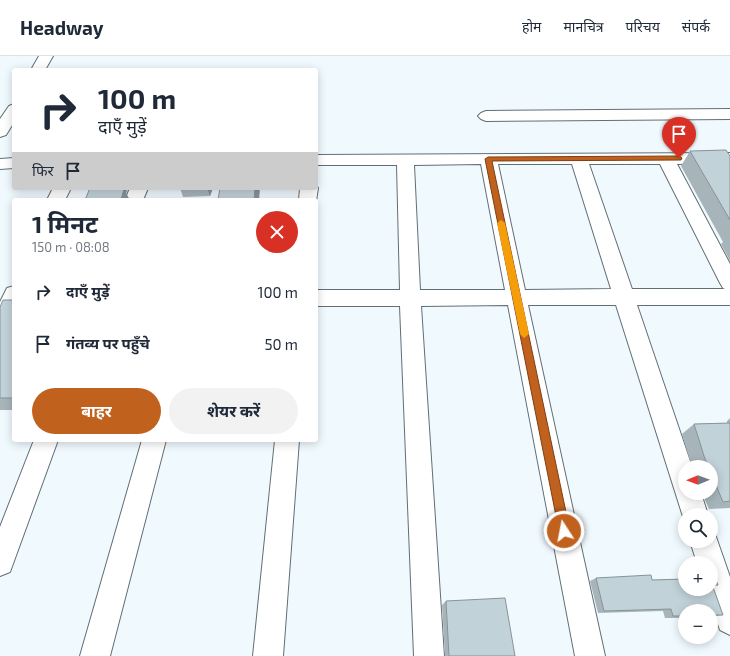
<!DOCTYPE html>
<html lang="hi">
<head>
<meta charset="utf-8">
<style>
	:root { --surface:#fff; --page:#f2f2f3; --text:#1f2937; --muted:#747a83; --line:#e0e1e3; --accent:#c1611e }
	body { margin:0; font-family:"Exo 2","Noto Sans Devanagari",sans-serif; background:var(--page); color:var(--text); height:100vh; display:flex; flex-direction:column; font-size:15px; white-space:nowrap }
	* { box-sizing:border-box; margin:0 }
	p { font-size:13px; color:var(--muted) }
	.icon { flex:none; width:22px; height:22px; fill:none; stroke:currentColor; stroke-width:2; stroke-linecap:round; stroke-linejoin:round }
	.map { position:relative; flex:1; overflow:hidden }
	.panel { position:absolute; left:12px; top:142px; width:306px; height:244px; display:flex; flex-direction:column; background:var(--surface); border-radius:4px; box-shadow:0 2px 10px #0003 }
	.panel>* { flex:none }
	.hud { position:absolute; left:12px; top:12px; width:306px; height:122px; border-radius:4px; box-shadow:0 2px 10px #0003; background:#fff; color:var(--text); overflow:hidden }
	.needle { width:26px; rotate:269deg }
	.fabs { position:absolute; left:678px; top:404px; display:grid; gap:8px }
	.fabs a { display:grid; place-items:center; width:40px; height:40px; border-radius:50%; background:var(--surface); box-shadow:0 2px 10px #0003; font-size:20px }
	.pin { position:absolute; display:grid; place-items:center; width:34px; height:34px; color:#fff; margin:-41px -17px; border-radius:50% 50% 50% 0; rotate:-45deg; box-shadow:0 0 4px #0007 }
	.pin .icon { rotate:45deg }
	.me { position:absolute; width:44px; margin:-22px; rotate:349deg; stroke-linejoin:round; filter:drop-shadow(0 0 3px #0008) }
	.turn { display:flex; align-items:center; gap:14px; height:84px; padding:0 20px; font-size:18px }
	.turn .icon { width:52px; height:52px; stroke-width:2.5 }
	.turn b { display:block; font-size:28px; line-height:34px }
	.then { display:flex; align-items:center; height:38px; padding:0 20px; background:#0003; gap:8px; font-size:15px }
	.round { display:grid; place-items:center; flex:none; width:42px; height:42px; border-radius:21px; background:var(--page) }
	.overview { display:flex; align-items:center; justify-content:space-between; height:68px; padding:0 20px }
	h1 { font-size:24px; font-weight:700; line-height:30px }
	.cta { display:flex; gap:8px; margin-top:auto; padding:8px 20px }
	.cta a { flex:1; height:46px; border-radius:24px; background:var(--accent); color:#fff; font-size:16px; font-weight:700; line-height:46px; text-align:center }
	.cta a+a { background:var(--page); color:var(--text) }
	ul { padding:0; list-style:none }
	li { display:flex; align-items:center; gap:12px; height:52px; padding:0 20px }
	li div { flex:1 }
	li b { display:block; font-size:15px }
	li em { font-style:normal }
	header { display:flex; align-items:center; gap:24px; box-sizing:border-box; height:56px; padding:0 20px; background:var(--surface); border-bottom:1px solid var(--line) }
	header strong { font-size:19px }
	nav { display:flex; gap:22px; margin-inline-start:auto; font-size:14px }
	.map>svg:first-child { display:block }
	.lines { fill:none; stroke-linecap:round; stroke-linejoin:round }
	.minor-casing { stroke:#616f75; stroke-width:2 }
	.minor { fill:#fff; fill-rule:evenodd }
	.wall { fill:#a7b5bb }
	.shaded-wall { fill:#889398 }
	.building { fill:#c2d2d9; stroke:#889398 }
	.route { fill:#c1611e; stroke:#7d3f14 }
	.slow { fill:#f59e0b }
</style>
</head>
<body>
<header>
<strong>Headway</strong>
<nav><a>होम</a><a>मानचित्र</a><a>परिचय</a><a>संपर्क</a></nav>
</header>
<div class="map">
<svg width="730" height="600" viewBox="0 0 730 600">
	<rect width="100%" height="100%" fill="#f0f9fe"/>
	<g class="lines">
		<g class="minor-casing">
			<path id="minor" d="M 39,0 L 53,0 L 45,14 L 31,14 Z
				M 14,48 L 14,66 L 6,79 L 0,81 L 0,63 L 9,50 Z
				M 730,53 L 730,63 L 486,65 L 481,63 L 478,60 L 481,57 L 486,55 Z
				M 730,97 L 730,107 L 677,108 L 730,208 L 730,249 L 637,249 L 692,411 L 685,411 L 685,437 L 701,437 L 708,459 L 685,459 L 685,467 L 616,249 L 528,249 L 605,600 L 575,600 L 508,249 L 421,250 L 444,600 L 414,600 L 400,250 L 316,250 L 316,234 L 400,234 L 397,109 L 316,109 L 316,99 ZM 481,108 L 505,234 L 420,234 L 414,109 ZM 498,108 L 572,108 L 611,233 L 525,234 ZM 589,108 L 660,108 L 720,227 L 723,232 L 725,233 L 632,233 Z
				M 14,102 L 14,112 L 0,113 L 0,103 Z
				M 316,129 L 318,132 L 316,145 L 316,144 L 299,144 L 300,132 L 316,132 Z
				M 53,132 L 71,132 L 65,144 L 47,144 Z
				M 130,132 L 148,132 L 143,144 L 125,144 Z
				M 14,230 L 14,260 L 7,273 L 0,275 L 0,246 L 7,232 Z
				M 34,384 L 58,384 L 10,516 L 0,520 L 0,471 Z
				M 142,384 L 166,384 L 110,600 L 80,600 Z
				M 275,384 L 299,384 L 283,600 L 253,600 Z
				M 711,474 L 714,475 L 730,521 L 730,579 L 720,574 L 706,533 L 711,533 L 711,507 L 697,507 L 690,485 L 711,485 Z"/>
		</g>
		<use href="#minor" class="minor"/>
	</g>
	<path class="wall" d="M 690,95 L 730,100 L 730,205 L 721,188 L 723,186 L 681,110 Z
		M 180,132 L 213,132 L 210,140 L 183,141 Z
		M 14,244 L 14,354 L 0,354 L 0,251 Z
		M 730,362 L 730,452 L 709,453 L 702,437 L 711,437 L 711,411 L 692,411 L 682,378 L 694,368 L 727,367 L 727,365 Z
		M 596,522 L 652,524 L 711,522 L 718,529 L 713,531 L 723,559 L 711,561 L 711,555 L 685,555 L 685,562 L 665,562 L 663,555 L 598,557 L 590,525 Z
		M 446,545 L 515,600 L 445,600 L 442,549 Z"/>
	<path class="shaded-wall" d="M 118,132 L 128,132 L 126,137 L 130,144 L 121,144 Z
		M 207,132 L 213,132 L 210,140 Z
		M 255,132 L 260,132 L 259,144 L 254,144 Z"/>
	<path class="building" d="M 726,94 L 730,100 L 730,164 L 690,95 Z
		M 90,132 L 118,132 L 119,133 L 124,133 L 121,144 L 85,144 Z
		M 220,132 L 255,132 L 254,144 L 218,144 Z
		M 3,244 L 14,244 L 14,342 L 0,342 L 0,251 Z
		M 730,367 L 730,445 L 723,446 L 711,417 L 711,411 L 709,411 L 705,403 L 694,368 Z
		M 651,519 L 652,524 L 685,523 L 685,533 L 711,533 L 711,522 L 715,522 L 718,529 L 714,529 L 713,531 L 723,559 L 711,559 L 711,555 L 685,555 L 685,560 L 673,560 L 671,553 L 604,555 L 596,522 Z
		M 505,542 L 515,600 L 449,600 L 446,545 Z"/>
	<path class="route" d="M 679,100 L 682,102 L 681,104 L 492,105 L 570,475 L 568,479 L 564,481 L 560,479 L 559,475 L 485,103 L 488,101 Z"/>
	<path class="slow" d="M 501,164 L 505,167 L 529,278 L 524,282 L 520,278 L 497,167 Z"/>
</svg>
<div class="fabs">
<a><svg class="needle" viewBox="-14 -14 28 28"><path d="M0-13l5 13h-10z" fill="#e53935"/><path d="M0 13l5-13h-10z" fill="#747a83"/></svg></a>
<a><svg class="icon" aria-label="search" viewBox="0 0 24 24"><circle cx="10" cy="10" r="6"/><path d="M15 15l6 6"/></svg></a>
<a>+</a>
<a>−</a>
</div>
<div class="pin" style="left:679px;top:102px;background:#d93025"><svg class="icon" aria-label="arrive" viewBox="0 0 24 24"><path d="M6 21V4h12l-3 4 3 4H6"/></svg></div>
<svg class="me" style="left:564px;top:475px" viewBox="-20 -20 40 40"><circle r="17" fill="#c1611e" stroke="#fff" stroke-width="3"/><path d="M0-11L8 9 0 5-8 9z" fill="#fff"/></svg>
<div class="hud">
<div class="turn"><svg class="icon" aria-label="right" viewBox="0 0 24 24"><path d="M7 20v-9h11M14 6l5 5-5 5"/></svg><div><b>100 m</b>दाएँ मुड़ें</div></div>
<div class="then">फिर<svg class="icon" aria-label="arrive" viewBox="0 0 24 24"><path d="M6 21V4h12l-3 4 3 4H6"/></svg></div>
</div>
<section class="panel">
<div class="overview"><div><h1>1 मिनट</h1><p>150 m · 08:08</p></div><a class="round" style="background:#d93025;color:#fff"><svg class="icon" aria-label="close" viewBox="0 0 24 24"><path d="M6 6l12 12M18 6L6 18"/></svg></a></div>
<ul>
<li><svg class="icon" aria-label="right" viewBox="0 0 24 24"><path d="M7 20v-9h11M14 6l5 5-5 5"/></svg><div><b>दाएँ मुड़ें</b></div><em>100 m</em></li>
<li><svg class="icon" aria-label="arrive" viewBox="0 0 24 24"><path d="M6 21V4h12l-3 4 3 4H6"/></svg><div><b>गंतव्य पर पहुँचे</b></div><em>50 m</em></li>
</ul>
<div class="cta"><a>बाहर</a><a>शेयर करें</a></div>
</section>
</div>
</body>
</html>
